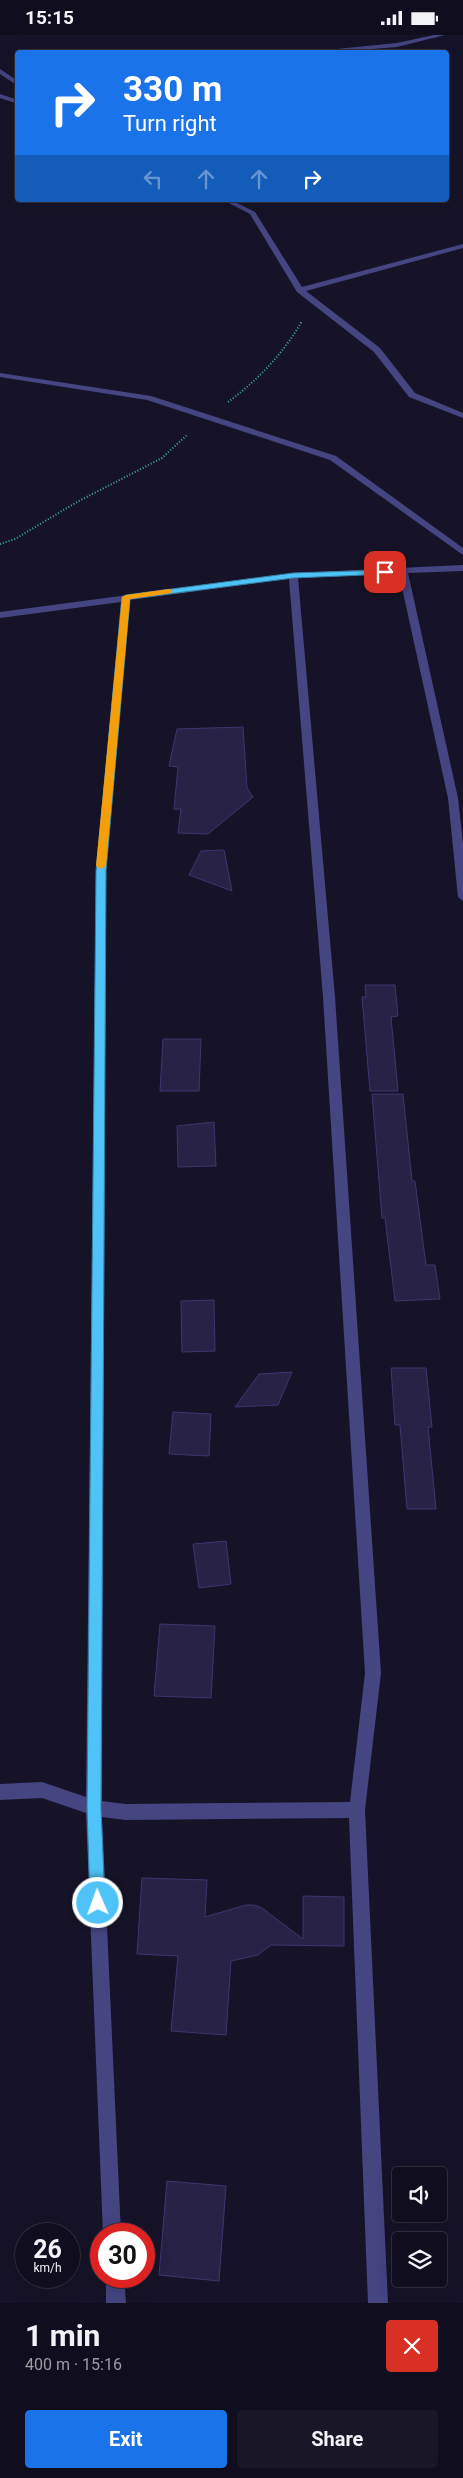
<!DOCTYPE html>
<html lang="en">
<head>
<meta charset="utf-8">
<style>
	:root { --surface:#100e1e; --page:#191727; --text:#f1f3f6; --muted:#9c9ca4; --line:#302e3c; --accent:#1a73e8 }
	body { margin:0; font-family:Roboto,sans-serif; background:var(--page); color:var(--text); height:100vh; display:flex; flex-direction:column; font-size:19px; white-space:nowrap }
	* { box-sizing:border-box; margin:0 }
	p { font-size:16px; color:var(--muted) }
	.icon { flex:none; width:28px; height:28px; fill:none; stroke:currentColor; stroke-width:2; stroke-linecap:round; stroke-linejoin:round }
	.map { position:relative; height:2268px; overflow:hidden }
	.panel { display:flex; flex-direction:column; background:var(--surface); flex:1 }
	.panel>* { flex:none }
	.banner { position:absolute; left:15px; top:15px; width:434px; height:152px; border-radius:5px; box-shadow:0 5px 20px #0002,0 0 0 1px var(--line); background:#1a73e8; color:#fff; overflow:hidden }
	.tools { position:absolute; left:392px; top:2132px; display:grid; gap:10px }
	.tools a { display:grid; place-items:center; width:55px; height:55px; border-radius:5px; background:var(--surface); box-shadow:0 5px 20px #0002,0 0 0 1px var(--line); font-size:25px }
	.speed { position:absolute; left:15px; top:2188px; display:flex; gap:10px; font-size:25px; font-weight:700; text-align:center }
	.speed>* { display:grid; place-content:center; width:65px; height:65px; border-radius:50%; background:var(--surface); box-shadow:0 5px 20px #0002,0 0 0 1px var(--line); line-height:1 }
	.speed small { font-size:12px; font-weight:400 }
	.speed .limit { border:8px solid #d22; background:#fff; color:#111 }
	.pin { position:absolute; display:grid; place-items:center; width:42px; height:42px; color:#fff; margin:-21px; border-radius:10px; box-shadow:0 2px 8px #0006 }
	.me { position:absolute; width:55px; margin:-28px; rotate:358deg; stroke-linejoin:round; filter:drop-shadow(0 0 4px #0008) }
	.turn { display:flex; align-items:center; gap:18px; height:105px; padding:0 25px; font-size:22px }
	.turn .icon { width:65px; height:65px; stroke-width:2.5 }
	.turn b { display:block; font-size:35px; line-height:42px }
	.lanes { display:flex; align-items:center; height:48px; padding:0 25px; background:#0003; justify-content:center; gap:25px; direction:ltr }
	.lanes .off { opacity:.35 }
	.round { display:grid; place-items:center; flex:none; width:52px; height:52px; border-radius:5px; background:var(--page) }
	.headline { display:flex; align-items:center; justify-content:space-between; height:85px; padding:0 25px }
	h1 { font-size:30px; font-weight:700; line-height:38px }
	.button { display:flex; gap:10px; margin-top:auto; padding:10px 25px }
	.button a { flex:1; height:58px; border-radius:5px; background:var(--accent); color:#fff; font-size:20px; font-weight:700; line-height:58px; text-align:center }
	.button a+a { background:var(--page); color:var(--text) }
	.status { display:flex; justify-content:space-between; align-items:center; height:35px; padding:0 25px; background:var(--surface); direction:ltr }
	.status svg { height:14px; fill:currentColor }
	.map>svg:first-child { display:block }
	.building { fill:#272246; stroke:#3e3670 }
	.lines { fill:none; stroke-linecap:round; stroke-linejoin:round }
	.path { stroke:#3faea1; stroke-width:2; stroke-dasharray:1 2; stroke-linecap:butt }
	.minor { fill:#444581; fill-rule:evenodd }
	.route { fill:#4fc3f7; stroke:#337fa1 }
	.slow { fill:#f59e0b }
</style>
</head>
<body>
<div class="status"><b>15:15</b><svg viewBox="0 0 49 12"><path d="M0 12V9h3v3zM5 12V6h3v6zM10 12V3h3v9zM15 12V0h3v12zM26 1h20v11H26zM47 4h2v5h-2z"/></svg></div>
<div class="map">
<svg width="463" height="2268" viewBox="0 0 463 2268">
	<rect width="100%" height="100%" fill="#161328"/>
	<path class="building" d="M 243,692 L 247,753 L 253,762 L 208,799 L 178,798 L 181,774 L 174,774 L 178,732 L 169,731 L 177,694 Z
		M 224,815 L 232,856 L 189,840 L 201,816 Z
		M 365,950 L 395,950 L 398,981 L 391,982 L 398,1056 L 370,1056 L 362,962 L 366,962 Z
		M 163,1004 L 201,1004 L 199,1056 L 160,1056 Z
		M 372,1059 L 403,1059 L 412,1146 L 415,1146 L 426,1230 L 435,1230 L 440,1264 L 395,1266 L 385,1183 L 382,1183 Z
		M 214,1087 L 216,1131 L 178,1132 L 177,1091 Z
		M 214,1265 L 215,1316 L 182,1317 L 181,1266 Z
		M 391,1333 L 426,1333 L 432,1392 L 428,1392 L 436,1474 L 407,1474 L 400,1390 L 395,1390 Z
		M 292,1337 L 278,1370 L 235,1372 L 259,1339 Z
		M 173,1377 L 211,1379 L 209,1421 L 169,1419 Z
		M 226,1506 L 231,1549 L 199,1553 L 193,1509 Z
		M 160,1589 L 215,1591 L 211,1663 L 154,1661 Z
		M 142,1843 L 207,1845 L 205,1882 L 246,1870 L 254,1870 L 262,1873 L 303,1904 L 303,1861 L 344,1862 L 344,1911 L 271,1910 L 258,1920 L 231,1926 L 226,2000 L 171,1996 L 178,1921 L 137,1919 Z
		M 167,2146 L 226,2151 L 219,2246 L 159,2240 Z"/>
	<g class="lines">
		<path class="path" d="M 228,367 C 258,345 283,319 302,286
			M 0,509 L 15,504 L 77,467 L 162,423 L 188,399"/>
		<path class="minor" d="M 434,0 L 445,0 L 397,12 L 323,18 L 316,16 L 397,8 Z
			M 0,34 L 18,46 L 18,51 L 0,39 Z
			M 0,59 L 18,65 L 18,69 L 0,63 Z
			M 223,165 L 231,165 L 255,177 L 302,252 L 463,209 L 463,213 L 306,256 L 380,313 L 415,358 L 463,378 L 463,383 L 409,362 L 374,317 L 297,257 L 250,179 Z
			M 0,338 L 151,361 L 336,421 L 463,513 L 463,520 L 330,425 L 147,365 L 0,342 Z
			M 463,530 L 463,536 L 408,538 L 458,763 L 463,809 L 463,866 L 458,862 L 448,763 L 399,539 L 298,543 L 335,962 L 381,1638 L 365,1775 L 388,2268 L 368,2268 L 349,1783 L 125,1785 L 102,1782 L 121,2199 L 103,2199 L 86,1778 L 42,1763 L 0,1765 L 0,1749 L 42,1747 L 86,1762 L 96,836 L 121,567 L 0,583 L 0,577 L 293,538 ZM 289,544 L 323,962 L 365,1638 L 350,1767 L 125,1769 L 102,1766 L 106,836 L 130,565 Z
			M 106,2241 L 124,2241 L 126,2268 L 106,2268 Z"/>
	</g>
	<path class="route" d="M 385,535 L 388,536 L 388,539 L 293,543 L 130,564 L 106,836 L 101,1773 L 105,1868 L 103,1874 L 98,1876 L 92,1874 L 90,1868 L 87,1773 L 96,836 L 122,562 L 126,560 L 293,538 Z"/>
	<path class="slow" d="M 169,554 L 172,555 L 172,558 L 130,564 L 106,831 L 101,834 L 96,831 L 122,562 L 126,560 Z"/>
</svg>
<div class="tools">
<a><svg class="icon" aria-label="sound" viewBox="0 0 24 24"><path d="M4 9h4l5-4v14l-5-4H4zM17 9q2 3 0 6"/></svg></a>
<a><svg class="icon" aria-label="layers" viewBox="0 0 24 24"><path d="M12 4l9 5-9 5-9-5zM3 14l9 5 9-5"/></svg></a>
</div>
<div class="speed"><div>26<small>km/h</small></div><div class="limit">30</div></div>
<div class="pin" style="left:385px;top:537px;background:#d93025"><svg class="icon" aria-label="arrive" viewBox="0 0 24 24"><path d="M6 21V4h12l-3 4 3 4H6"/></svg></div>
<svg class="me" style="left:98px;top:1868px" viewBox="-20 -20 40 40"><circle r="17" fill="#4fc3f7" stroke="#fff" stroke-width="3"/><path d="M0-11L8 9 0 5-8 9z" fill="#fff"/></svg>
<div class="banner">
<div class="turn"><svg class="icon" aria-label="right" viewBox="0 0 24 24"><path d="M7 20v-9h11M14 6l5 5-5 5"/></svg><div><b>330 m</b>Turn right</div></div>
<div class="lanes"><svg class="icon off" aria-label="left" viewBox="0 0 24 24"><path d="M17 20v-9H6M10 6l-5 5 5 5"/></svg><svg class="icon off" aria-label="ahead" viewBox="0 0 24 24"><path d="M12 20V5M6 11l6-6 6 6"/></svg><svg class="icon off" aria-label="ahead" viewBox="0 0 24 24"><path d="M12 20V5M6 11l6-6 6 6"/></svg><svg class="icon" aria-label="right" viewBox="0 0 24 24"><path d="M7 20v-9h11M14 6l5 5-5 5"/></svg></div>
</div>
</div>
<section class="panel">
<div class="headline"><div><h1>1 min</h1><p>400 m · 15:16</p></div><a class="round" style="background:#d93025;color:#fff"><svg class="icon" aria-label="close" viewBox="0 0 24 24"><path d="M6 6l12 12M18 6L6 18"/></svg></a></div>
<div class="button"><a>Exit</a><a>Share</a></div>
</section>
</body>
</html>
